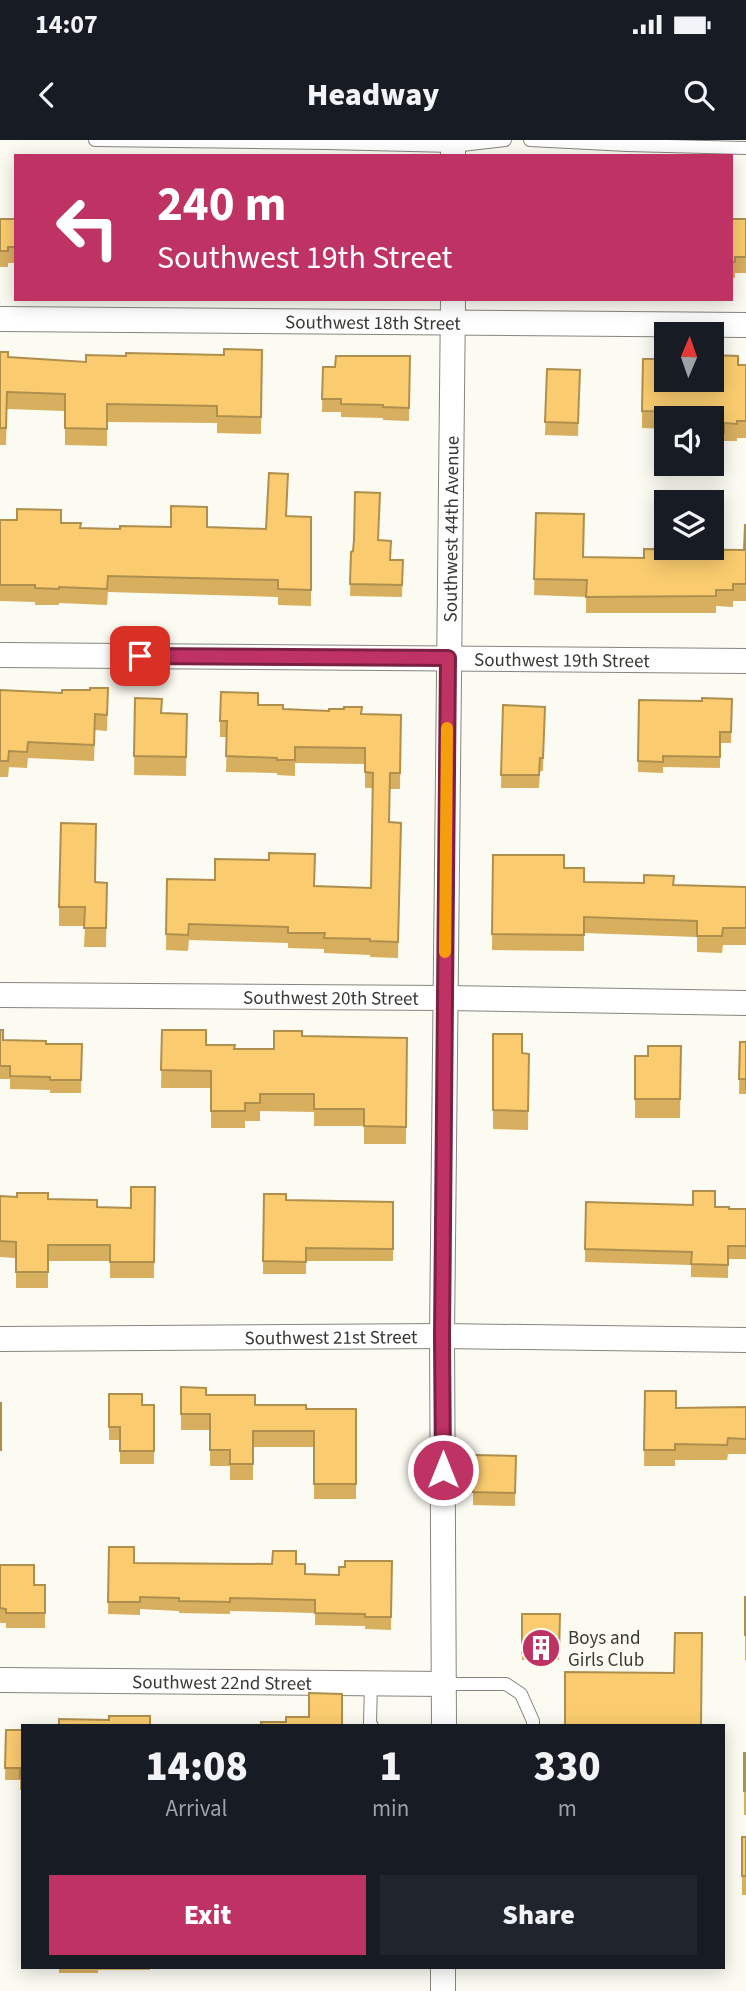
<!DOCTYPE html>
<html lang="en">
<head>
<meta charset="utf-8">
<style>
	:root { --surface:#171b24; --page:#20242c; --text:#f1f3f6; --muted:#9ea1a6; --accent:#bf3264 }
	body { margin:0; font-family:"Source Sans 3",sans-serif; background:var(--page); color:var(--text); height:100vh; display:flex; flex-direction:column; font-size:26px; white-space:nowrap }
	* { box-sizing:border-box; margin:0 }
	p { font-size:23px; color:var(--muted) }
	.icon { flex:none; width:38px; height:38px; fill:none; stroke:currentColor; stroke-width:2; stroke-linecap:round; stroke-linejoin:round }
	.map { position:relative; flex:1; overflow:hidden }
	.side { position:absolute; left:21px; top:1584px; width:704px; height:245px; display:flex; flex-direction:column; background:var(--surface); border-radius:0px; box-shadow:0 4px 18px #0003 }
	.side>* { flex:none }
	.hud { position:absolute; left:14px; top:14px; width:719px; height:147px; border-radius:0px; box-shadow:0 4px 18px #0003; background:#bf3264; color:#fff; overflow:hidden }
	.needle { width:46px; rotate:2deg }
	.fabs { position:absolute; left:654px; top:182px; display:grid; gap:14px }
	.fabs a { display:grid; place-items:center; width:70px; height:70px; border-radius:0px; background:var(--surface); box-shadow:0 4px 18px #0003; font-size:35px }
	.pin { position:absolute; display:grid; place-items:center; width:60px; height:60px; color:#fff; margin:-30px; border-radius:14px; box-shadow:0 4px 10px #0006 }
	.me { position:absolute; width:77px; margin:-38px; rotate:0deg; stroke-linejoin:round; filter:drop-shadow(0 0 5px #0008) }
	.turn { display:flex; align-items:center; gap:24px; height:147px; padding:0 28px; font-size:32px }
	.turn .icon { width:91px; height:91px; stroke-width:2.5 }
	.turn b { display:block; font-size:49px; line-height:60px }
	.eta { display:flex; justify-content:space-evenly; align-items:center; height:119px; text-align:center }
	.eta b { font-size:42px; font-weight:800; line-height:49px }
	.cta { display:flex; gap:14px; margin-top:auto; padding:14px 28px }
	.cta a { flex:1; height:80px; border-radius:0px; background:var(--accent); color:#fff; font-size:28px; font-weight:800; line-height:80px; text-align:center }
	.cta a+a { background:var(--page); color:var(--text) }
	.status { display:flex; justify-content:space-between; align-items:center; height:49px; padding:0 35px; background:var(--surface); direction:ltr }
	.status svg { height:19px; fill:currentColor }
	header { display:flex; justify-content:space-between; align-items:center; height:91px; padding:0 28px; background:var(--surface); font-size:32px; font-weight:800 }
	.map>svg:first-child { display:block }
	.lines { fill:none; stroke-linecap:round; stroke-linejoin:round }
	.service-casing { stroke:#86857d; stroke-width:14 }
	.minor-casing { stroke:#86857d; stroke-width:26 }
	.service { stroke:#fff; stroke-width:12 }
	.minor { stroke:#fff; stroke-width:24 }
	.wall { fill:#d7af5f }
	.building { fill:#facc6f; stroke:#af8f4e; stroke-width:2 }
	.route-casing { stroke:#7c2041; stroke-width:18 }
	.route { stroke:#bf3264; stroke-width:12 }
	.slow { stroke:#f59e0b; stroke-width:12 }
	.labels { text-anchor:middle; stroke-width:6; stroke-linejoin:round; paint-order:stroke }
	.street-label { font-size:19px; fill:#393935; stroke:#fcfbf2 }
	.poi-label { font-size:19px; fill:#393935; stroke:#fcfbf2; text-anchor:start }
</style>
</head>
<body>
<div class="status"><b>14:07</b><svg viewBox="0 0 49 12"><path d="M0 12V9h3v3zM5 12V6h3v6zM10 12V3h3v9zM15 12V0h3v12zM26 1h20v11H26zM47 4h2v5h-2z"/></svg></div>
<header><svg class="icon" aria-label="back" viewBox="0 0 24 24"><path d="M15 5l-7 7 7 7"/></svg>Headway<svg class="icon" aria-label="search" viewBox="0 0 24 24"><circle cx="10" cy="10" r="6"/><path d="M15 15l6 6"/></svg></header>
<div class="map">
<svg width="746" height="1851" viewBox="0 0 746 1851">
	<rect width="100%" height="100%" fill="#fcfbf2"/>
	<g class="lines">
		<g class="service-casing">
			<path id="service" d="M 95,0 L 326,3
				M 326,0 L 326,3 L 453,6 L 505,0
				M 530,0 L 627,5 L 746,8
				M 371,1543 L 370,1583 L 372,1586
				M 444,1544 L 506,1544 L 521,1554 L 533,1581 L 533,1586"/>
		</g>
		<g class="minor-casing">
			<g id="minor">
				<path d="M 453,16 L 453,0"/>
				<path id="s1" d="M 0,179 L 746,185"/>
				<path id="s2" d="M 0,515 L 746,521"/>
				<path id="s3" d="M 0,855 L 445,858 L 746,863"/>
				<path id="s4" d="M 0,1199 L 442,1196 L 746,1200"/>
				<path id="s5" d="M 0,1540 L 444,1544"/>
				<path id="s6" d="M 444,1586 L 442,1196 L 453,159"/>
				<path d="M 443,1851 L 443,1827"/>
			</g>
		</g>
		<use href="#service" class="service"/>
		<use href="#minor" class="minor"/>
	</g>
	<path class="wall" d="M 0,79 L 16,79 L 16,123 L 8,123 L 8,127 L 0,127 Z
		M 732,79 L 746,79 L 746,133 L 735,133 L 735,138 L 732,138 Z
		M 262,210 L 261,294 L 217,293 L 217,283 L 107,282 L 107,306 L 65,305 L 65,271 L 7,269 L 6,305 L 0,305 L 0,212 L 8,217 L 86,222 L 126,216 L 224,215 Z
		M 410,216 L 409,281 L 383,280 L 383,278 L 341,277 L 341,272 L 322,272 L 323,227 L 335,227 Z
		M 738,225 L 746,225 L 746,298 L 737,298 L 737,301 L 724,301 L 724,311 L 712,310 L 712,278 L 667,278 L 667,289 L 642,288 L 642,271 Z
		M 547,229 L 580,230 L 578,296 L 545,295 Z
		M 536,373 L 583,417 L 644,418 L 744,410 L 746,385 L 746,461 L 733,461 L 733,467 L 716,466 L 716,473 L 586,473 L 586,457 L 534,455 Z
		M 287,376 L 311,377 L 311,466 L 278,465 L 278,457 L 108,452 L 107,465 L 59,463 L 59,465 L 35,465 L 35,462 L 0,461 L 0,380 L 61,383 L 80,388 L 120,389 L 207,387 L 266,389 Z
		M 379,400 L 391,420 L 403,420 L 402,457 L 350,456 L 351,412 Z
		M 108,548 L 107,591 L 95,590 L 94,621 L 28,618 L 27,628 L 9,627 L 8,637 L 0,637 L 0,550 L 62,553 Z
		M 135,558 L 162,573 L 187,574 L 186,636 L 134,635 Z
		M 732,559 L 731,603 L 720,603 L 720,628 L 663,627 L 663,633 L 638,632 L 639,560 L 690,561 Z
		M 258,565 L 283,569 L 361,574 L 401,575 L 400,649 L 390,649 L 389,682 L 401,683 L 398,818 L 370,817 L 370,815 L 324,813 L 324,809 L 288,808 L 288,803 L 189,800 L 188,811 L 166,810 L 167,739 L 371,748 L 373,648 L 365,648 L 365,624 L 295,623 L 295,636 L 277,635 L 277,633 L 226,632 L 227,597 L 220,597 L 220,581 Z
		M 503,565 L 545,567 L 543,631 L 540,631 L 539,648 L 501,648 Z
		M 493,715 L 564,728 L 584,742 L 746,747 L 746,805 L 723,805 L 722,813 L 697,812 L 697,797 L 584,793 L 584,811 L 492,810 Z
		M 95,742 L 107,743 L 106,807 L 84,807 L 85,786 L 59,786 L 59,767 Z
		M 0,890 L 3,900 L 46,904 L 82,904 L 81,953 L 50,953 L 50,950 L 10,949 L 10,939 L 0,939 Z
		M 162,890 L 206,905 L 234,909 L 274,909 L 302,896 L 407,898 L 406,1004 L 364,1004 L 364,986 L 314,986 L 314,972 L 260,971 L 260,981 L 245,981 L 245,988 L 211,988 L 211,948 L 161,948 Z
		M 493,894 L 522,913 L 529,914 L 528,990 L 493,989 Z
		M 740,902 L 746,902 L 746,965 L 746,954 L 739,954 Z
		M 681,906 L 680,978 L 635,978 L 635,916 L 648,916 Z
		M 155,1047 L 154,1138 L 110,1138 L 110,1121 L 48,1121 L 48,1148 L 16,1148 L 16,1118 L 0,1117 L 0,1056 L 48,1059 L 97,1067 L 131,1068 Z
		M 264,1054 L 286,1060 L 393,1062 L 393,1121 L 306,1121 L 306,1134 L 263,1134 Z
		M 715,1067 L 729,1069 L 746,1069 L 746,1119 L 728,1119 L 728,1138 L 691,1137 L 691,1125 L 585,1122 L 585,1109 Z
		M 181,1247 L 206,1255 L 255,1265 L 306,1269 L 356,1269 L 356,1359 L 314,1359 L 314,1307 L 253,1307 L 253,1340 L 230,1340 L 230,1326 L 210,1326 L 210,1290 L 181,1290 Z
		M 645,1251 L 676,1268 L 746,1267 L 746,1314 L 728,1314 L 727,1320 L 675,1320 L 675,1326 L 644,1326 Z
		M 109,1254 L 142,1265 L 154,1265 L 154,1324 L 120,1324 L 120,1300 L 109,1300 Z
		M 474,1315 L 516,1316 L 515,1366 L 473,1365 Z
		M 109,1407 L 134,1423 L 296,1424 L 305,1434 L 339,1435 L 345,1427 L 392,1421 L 391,1490 L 365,1489 L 365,1486 L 315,1485 L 315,1473 L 230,1471 L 230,1474 L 179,1473 L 179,1471 L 140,1469 L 140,1475 L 108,1474 Z
		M 0,1425 L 34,1445 L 45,1445 L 45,1488 L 6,1488 L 6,1483 L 0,1483 Z
		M 745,1457 L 746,1457 L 746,1520 L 745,1520 Z
		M 522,1474 L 560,1474 L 559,1520 L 522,1520 Z
		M 6,1590 L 23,1590 L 23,1650 L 20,1650 L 20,1640 L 5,1640 Z
		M 744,1613 L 746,1613 L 746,1675 L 744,1675 Z
		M 742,1697 L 746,1697 L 746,1755 L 742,1755 Z
		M 59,1827 L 150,1827 L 150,1830 L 98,1830 L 98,1833 L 59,1833 Z
		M 257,1827 L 286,1827 L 286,1829 L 257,1829 Z"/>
	<path class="building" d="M 0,79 L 16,79 L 16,107 L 8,107 L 8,111 L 0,111 Z
		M 732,79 L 746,79 L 746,117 L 735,117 L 735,122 L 732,122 Z
		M 224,209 L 262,210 L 261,277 L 217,276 L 217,266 L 107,264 L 107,289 L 65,288 L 65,254 L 7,252 L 6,288 L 0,288 L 0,212 L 8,212 L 8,217 L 86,222 L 86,215 L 126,216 L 126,213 L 224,215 Z
		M 657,214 L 667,214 L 667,240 L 712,240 L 712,215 L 738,216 L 738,225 L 746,225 L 746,281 L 737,281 L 737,284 L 724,283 L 724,293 L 712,293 L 712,278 L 693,278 L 693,272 L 642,271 L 643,219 L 657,219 Z
		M 336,216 L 410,216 L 409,268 L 383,267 L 383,265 L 341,264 L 341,259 L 322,259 L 323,227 L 335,227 Z
		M 547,229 L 580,230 L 578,283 L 545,282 Z
		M 269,333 L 288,334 L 286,376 L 311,377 L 311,450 L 278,449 L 278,440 L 108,436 L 107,449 L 59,447 L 59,449 L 35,448 L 35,445 L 0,445 L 0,380 L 17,380 L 17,369 L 61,370 L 61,383 L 81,383 L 80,388 L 120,389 L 120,386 L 171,387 L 171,366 L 207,367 L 207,387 L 266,389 Z
		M 355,352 L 380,353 L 378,400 L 391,401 L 390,420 L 403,420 L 402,445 L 350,444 L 351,412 L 353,411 L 354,400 Z
		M 536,373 L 584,374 L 583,417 L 644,418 L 644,409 L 744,410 L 745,385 L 746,385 L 746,444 L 733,444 L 733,450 L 716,450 L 716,456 L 586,457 L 587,440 L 534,439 Z
		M 90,548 L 108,548 L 107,575 L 95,574 L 94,605 L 28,602 L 27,612 L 9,611 L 8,621 L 0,621 L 0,550 L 62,553 L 62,550 L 90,550 Z
		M 221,552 L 258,553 L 258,565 L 283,565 L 283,569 L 329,571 L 329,569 L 344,569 L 344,567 L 362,567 L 361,574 L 401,575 L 400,633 L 390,633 L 389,682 L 401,683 L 398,802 L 370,801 L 370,799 L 324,798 L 325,793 L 288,793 L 288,787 L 189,784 L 188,795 L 166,794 L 167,739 L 215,740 L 215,719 L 269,720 L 269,713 L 315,714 L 314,746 L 371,748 L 373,633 L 365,632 L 365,608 L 295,607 L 295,620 L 277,620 L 277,618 L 226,616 L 227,581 L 220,581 Z
		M 135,558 L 162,559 L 161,573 L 187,574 L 186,617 L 134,616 Z
		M 702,558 L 732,559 L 731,592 L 720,592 L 720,617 L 663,616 L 663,622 L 638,621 L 639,560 L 702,561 Z
		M 503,565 L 545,567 L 543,618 L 540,618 L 539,635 L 501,635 Z
		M 61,683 L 96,684 L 95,742 L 107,743 L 106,788 L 84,788 L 85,767 L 59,767 Z
		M 493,715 L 564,715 L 564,728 L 584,728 L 584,742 L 644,743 L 644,735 L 674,736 L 673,745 L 746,747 L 746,788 L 723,788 L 722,796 L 697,796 L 697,781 L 584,777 L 584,795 L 492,794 Z
		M 0,890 L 3,890 L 3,900 L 46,901 L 46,904 L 82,904 L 81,940 L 50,940 L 50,937 L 10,936 L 10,926 L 0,926 Z
		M 162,890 L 206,890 L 206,905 L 235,905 L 234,909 L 274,909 L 274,891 L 302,891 L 302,896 L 407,898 L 406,987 L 364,986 L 364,969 L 314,969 L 314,954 L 260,954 L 260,963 L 245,963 L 245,971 L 211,971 L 211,931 L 161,930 Z
		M 493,894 L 522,894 L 522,913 L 529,914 L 528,971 L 493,970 Z
		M 740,902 L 746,902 L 746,950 L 746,939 L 739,939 Z
		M 648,906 L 681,906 L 680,959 L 635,959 L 635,916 L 648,916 Z
		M 131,1047 L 155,1047 L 154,1122 L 110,1122 L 110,1105 L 48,1105 L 48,1132 L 16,1132 L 16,1102 L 0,1101 L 0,1056 L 17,1057 L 17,1053 L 48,1053 L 48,1059 L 97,1060 L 97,1067 L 131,1068 Z
		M 693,1051 L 715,1051 L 715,1067 L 729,1067 L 729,1069 L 746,1069 L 746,1106 L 728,1106 L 728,1125 L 691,1124 L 692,1112 L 585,1109 L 586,1062 L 693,1065 Z
		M 264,1054 L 286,1054 L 286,1060 L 393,1062 L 393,1109 L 306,1108 L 306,1122 L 263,1121 Z
		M 181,1247 L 206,1248 L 206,1255 L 255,1255 L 255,1265 L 306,1265 L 306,1269 L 356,1269 L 356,1344 L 314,1344 L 314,1291 L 253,1291 L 253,1324 L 230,1324 L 230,1310 L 210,1310 L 210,1274 L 181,1274 Z
		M 645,1251 L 676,1251 L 676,1268 L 746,1267 L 746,1299 L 728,1298 L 727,1305 L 675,1304 L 675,1310 L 644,1310 Z
		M 109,1254 L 142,1254 L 142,1265 L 154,1265 L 154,1311 L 120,1311 L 120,1287 L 109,1287 Z
		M 0,1263 L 1,1263 L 1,1310 L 0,1310 Z
		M 474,1315 L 516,1316 L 515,1353 L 473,1352 Z
		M 109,1407 L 134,1407 L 134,1423 L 272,1424 L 273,1411 L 296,1411 L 296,1424 L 305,1424 L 305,1434 L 339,1435 L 339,1427 L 345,1427 L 345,1421 L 392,1421 L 391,1477 L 365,1477 L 365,1474 L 315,1473 L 315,1460 L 230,1458 L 230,1462 L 179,1461 L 179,1458 L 140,1457 L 140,1462 L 108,1462 Z
		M 0,1425 L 34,1425 L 34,1445 L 45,1445 L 45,1473 L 6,1473 L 6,1469 L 0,1468 Z
		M 745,1457 L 746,1457 L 746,1495 L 745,1495 Z
		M 522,1474 L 560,1474 L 559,1514 L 522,1513 Z
		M 675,1493 L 702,1493 L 701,1586 L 565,1586 L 565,1532 L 674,1533 Z
		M 309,1553 L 342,1554 L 342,1586 L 261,1586 L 261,1582 L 286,1582 L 286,1577 L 309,1577 Z
		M 109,1576 L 150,1576 L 150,1586 L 59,1586 L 59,1579 L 109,1580 Z
		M 6,1590 L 23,1590 L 23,1638 L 20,1638 L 20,1628 L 5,1628 Z
		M 744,1613 L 746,1613 L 746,1651 L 744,1651 Z
		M 742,1697 L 746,1697 L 746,1736 L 742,1736 Z"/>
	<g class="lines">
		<g class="route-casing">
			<path id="route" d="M 140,516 L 448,518 L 442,1196 L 443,1330"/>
		</g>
		<use href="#route" class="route"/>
		<path class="slow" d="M 445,812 L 447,588"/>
	</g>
	<defs>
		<g id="building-disc" transform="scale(2.0125)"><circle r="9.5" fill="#bf3264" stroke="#fcfbf2"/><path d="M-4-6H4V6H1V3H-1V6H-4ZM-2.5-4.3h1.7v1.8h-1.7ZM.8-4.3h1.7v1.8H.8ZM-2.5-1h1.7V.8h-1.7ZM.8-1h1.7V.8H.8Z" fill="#fff"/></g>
	</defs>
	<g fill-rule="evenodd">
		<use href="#building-disc" x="541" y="1508"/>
	</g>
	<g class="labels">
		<g class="street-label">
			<text dy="7" stroke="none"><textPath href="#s1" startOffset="373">Southwest 18th Street</textPath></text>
			<text dy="7" stroke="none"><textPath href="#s6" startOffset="1197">Southwest 44th Avenue</textPath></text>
			<text dy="7" stroke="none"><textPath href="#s2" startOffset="562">Southwest 19th Street</textPath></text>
			<text dy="7" stroke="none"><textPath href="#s3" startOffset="331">Southwest 20th Street</textPath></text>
			<text dy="7" stroke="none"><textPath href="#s4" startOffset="331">Southwest 21st Street</textPath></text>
			<text dy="7" stroke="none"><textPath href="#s5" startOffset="222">Southwest 22nd Street</textPath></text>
		</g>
		<g class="poi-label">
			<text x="568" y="1504">Boys and<tspan x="568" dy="22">Girls Club</tspan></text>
		</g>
	</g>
</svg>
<div class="fabs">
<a><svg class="needle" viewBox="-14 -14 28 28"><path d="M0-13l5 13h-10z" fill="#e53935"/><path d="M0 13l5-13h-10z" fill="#9ea1a6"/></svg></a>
<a><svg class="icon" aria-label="sound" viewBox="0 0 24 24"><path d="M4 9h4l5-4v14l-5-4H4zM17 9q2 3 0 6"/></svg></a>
<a><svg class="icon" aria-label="layers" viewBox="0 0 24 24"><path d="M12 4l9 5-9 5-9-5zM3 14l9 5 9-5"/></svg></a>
</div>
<div class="pin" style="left:140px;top:516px;background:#d93025"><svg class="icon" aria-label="arrive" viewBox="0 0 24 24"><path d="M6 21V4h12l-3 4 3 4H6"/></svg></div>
<svg class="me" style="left:443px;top:1330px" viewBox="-20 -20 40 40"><circle r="17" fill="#bf3264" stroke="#fff" stroke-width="3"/><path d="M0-11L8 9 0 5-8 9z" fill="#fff"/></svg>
<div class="hud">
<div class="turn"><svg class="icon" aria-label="left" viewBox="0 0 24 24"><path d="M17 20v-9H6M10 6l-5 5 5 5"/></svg><div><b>240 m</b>Southwest 19th Street</div></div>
</div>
<section class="side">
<div class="eta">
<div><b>14:08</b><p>Arrival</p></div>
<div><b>1</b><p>min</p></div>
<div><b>330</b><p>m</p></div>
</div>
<div class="cta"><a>Exit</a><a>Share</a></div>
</section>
</div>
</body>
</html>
